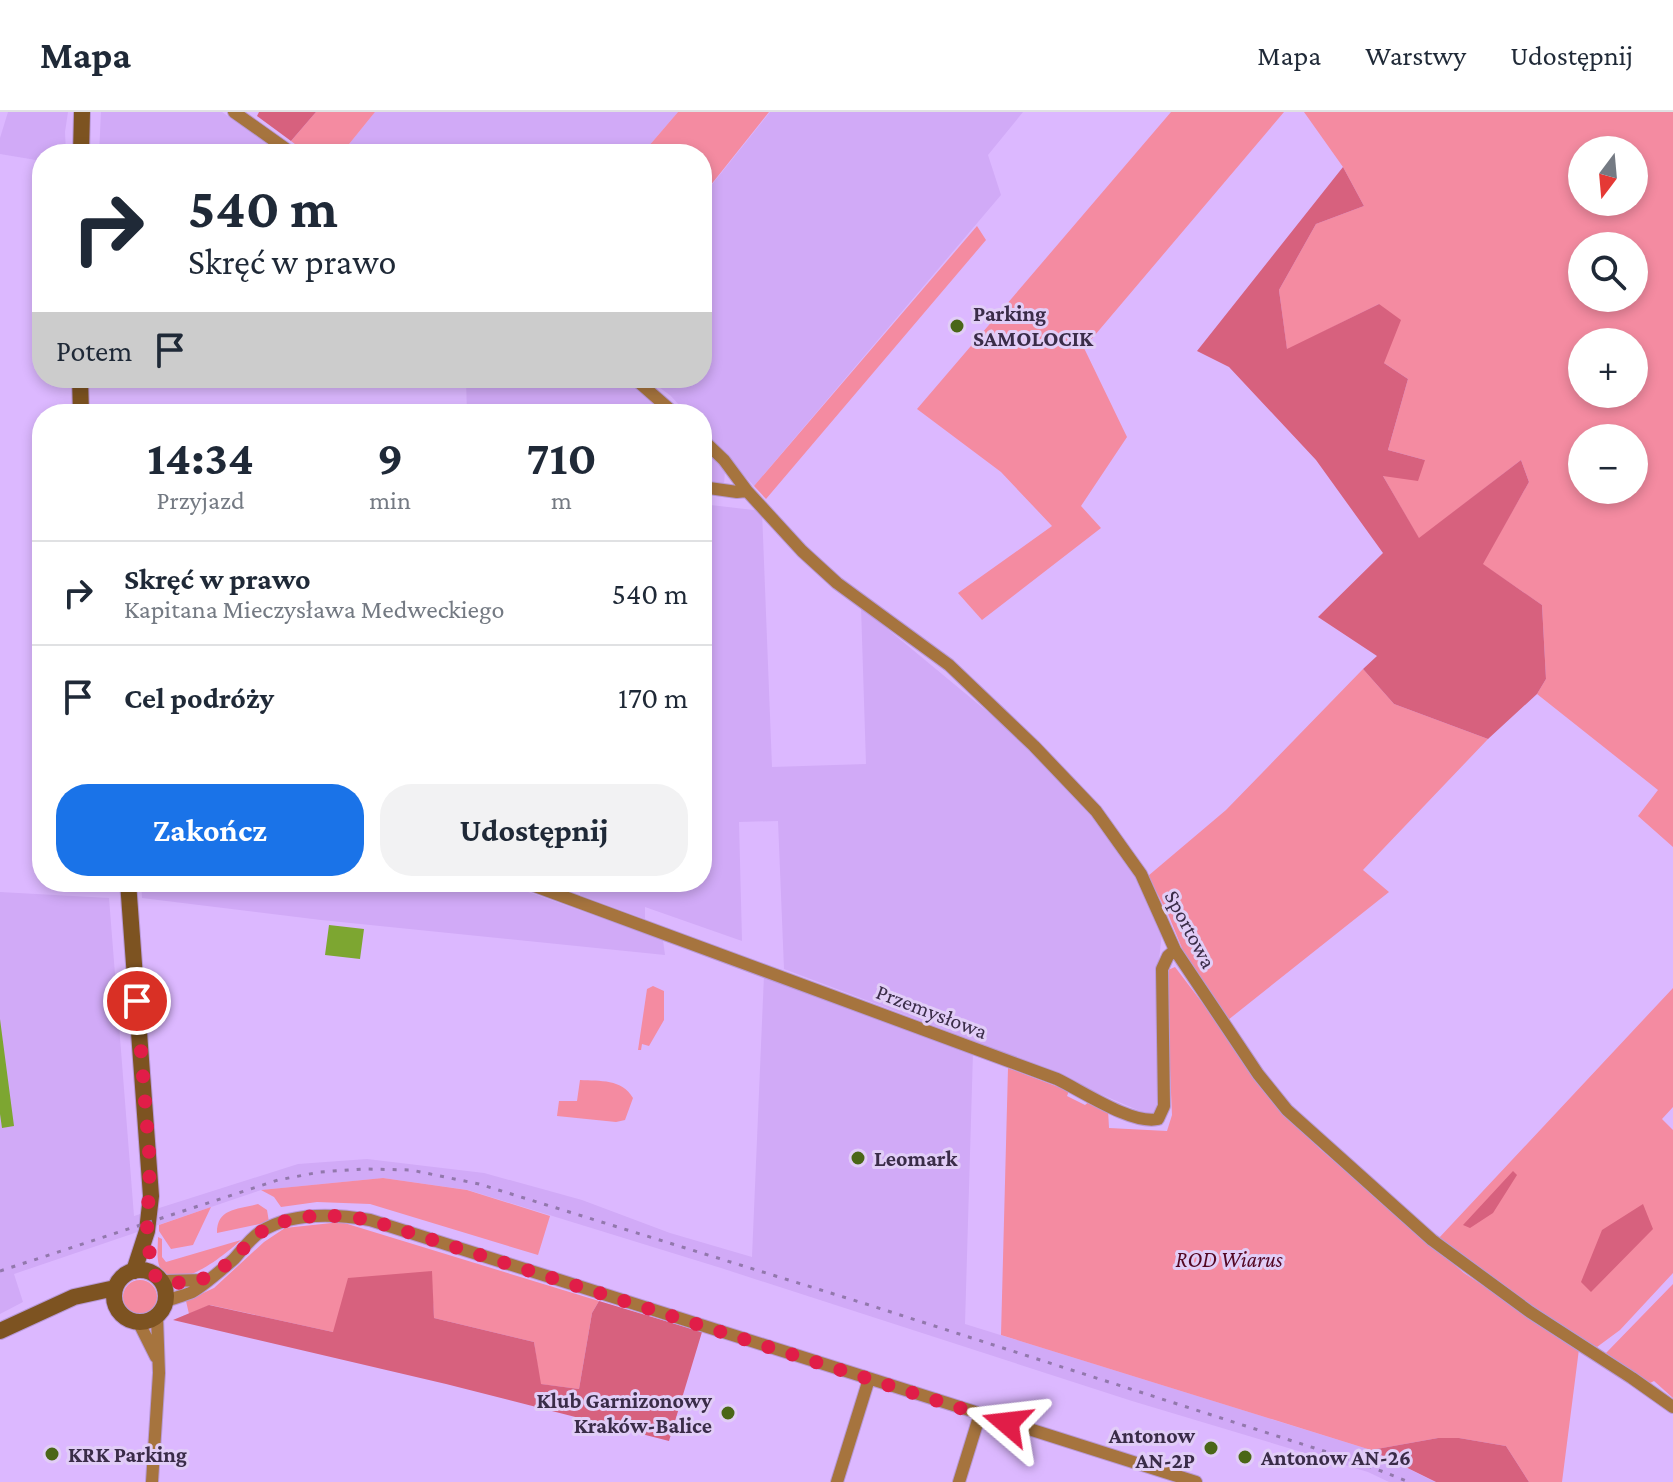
<!DOCTYPE html>
<html lang="pl">
<head>
<meta charset="utf-8">
<style>
	:root { --surface:#fff; --page:#f2f2f3; --text:#1f2937; --muted:#747a83; --line:#e0e1e3; --accent:#1a73e8 }
	body { margin:0; font-family:"Crimson Pro",serif; background:var(--page); color:var(--text); height:100vh; display:flex; flex-direction:column; font-size:30px; white-space:nowrap }
	* { box-sizing:border-box; margin:0 }
	p { font-size:26px; color:var(--muted) }
	.icon { flex:none; width:44px; height:44px; fill:none; stroke:currentColor; stroke-width:2; stroke-linecap:round; stroke-linejoin:round }
	.map { position:relative; flex:1; overflow:hidden }
	.details { position:absolute; left:32px; top:292px; width:680px; height:488px; display:flex; flex-direction:column; background:var(--surface); border-radius:32px; box-shadow:0 4px 12px #0003 }
	.details>* { flex:none }
	.hud { position:absolute; left:32px; top:32px; width:680px; height:244px; border-radius:32px; box-shadow:0 4px 12px #0003; background:#fff; color:var(--text); overflow:hidden }
	.needle { width:52px; rotate:196deg }
	.fabs { position:absolute; left:1568px; top:24px; display:grid; gap:16px }
	.fabs a { display:grid; place-items:center; width:80px; height:80px; border-radius:50%; background:var(--surface); box-shadow:0 4px 12px #0003; font-size:40px }
	.pin { position:absolute; display:grid; place-items:center; width:68px; height:68px; color:#fff; margin:-34px; border:4px solid #fff; border-radius:50%; box-shadow:0 2px 8px #0007 }
	.me { position:absolute; width:88px; margin:-44px; rotate:287deg; stroke-linejoin:round; filter:drop-shadow(0 0 6px #0008) }
	.turn { display:flex; align-items:center; gap:28px; height:168px; padding:0 24px; font-size:36px }
	.turn .icon { width:104px; height:104px; stroke-width:2.5 }
	.turn b { display:block; font-size:56px; line-height:68px }
	.then { display:flex; align-items:center; height:76px; padding:0 24px; background:#0003; gap:16px; font-size:30px }
	.eta { display:flex; justify-content:space-evenly; align-items:center; height:136px; text-align:center }
	.eta b { font-size:48px; font-weight:700; line-height:56px }
	.button { display:flex; gap:16px; margin-top:auto; padding:16px 24px }
	.button a { flex:1; height:92px; border-radius:32px; background:var(--accent); color:#fff; font-size:32px; font-weight:700; line-height:92px; text-align:center }
	.button a+a { background:var(--page); color:var(--text) }
	ul { padding:0; list-style:none }
	li { display:flex; align-items:center; gap:24px; height:104px; padding:0 24px; border-top:2px solid var(--line) }
	li div { flex:1 }
	li b { display:block; font-size:30px }
	li em { font-style:normal }
	header { display:flex; align-items:center; gap:48px; box-sizing:border-box; height:112px; padding:0 40px; background:var(--surface); border-bottom:2px solid var(--line) }
	header strong { font-size:38px }
	nav { display:flex; gap:44px; margin-inline-start:auto; font-size:28px }
	.map>svg:first-child { display:block }
	.built { fill:#d1aaf7 }
	.green { fill:#f48ba1; fill-rule:evenodd }
	.forest { fill:#d7617e }
	.water { fill:#7da631 }
	.lines { fill:none; stroke-linecap:round; stroke-linejoin:round }
	.minor-casing { stroke:#b899d7; stroke-width:14 }
	.secondary-casing { stroke:#b899d7; stroke-width:18 }
	.minor { stroke:#a6743e; stroke-width:12 }
	.secondary { stroke:#7d5321; stroke-width:16 }
	.rail { stroke:#9278ac; stroke-width:3; stroke-dasharray:4 8; stroke-linecap:butt }
	.route { stroke:#e11d48; stroke-width:14; stroke-dasharray:0 25.2 }
	.poi-dot { fill:#4a6617; stroke:#e1cdf7; stroke-width:3 }
	.labels { text-anchor:middle; stroke-width:6; stroke-linejoin:round; paint-order:stroke }
	.poi-label { font-size:22px; font-weight:bold; fill:#3a2c48; stroke:#e1cdf7; text-anchor:start }
	.street-label { font-size:22px; fill:#3a2c48; stroke:#e1cdf7 }
	.park-label { font-size:22px; font-style:italic; fill:#530622; stroke:#e1cdf7 }
</style>
</head>
<body>
<header>
<strong>Mapa</strong>
<nav><a>Mapa</a><a>Warstwy</a><a>Udostępnij</a></nav>
</header>
<div class="map">
<svg width="1673" height="1370" viewBox="0 0 1673 1370">
	<rect width="100%" height="100%" fill="#dcb8ff"/>
	<path class="built" d="M 8,0 L 68,0 L 65,20 L 66,42 L 42,42 L 42,49 L 0,42 L 0,26 Z
		M 101,0 L 222,0 L 283,42 L 99,42 Z
		M 375,0 L 678,0 L 642,42 L 341,42 Z
		M 770,0 L 1023,0 L 988,43 L 1001,83 L 754,374 L 702,318 L 702,302 L 687,302 L 671,284 L 647,266 L 702,266 L 702,85 Z
		M 466,266 L 628,266 L 665,302 L 467,302 Z
		M 702,333 L 725,358 L 724,373 L 702,370 Z
		M 702,392 L 762,399 L 772,655 L 866,652 L 861,495 L 1030,635 L 1101,711 L 1139,765 L 1162,821 L 1158,857 L 1162,989 L 1157,999 L 1149,1003 L 998,938 L 784,857 L 778,709 L 739,710 L 742,829 L 645,795 L 645,807 L 580,783 L 580,770 L 702,770 Z
		M 141,770 L 500,770 L 663,828 L 665,843 L 321,808 L 142,786 Z
		M 0,780 L 109,786 L 134,1104 L 298,1052 L 367,1047 L 484,1061 L 582,1088 L 670,1121 L 752,1145 L 764,863 L 973,940 L 965,1212 L 1371,1338 L 1435,1370 L 1389,1370 L 1368,1360 L 1132,1289 L 721,1156 L 468,1078 L 383,1066 L 261,1078 L 14,1162 L 23,1190 L 0,1202 Z"/>
	<path class="green" d="M 316,0 L 375,0 L 341,42 L 308,42 L 291,29 Z
		M 678,0 L 769,0 L 702,84 L 702,42 L 642,42 Z
		M 1171,0 L 1284,0 L 1084,236 L 1127,325 L 1081,394 L 1101,416 L 982,508 L 958,481 L 1052,414 L 1001,360 L 917,297 Z
		M 1304,0 L 1673,0 L 1673,735 L 1638,704 L 1658,678 L 1537,582 L 1546,567 L 1542,493 L 1482,452 L 1529,370 L 1521,348 L 1419,427 L 1383,364 L 1425,348 L 1388,338 L 1408,267 L 1384,251 L 1379,192 L 1287,238 L 1279,178 L 1316,112 L 1364,94 L 1343,55 ZM 1582,38 L 1634,38 L 1634,90 L 1582,90 ZM 1582,134 L 1634,134 L 1634,186 L 1582,186 ZM 1582,230 L 1634,230 L 1634,282 L 1582,282 ZM 1582,326 L 1634,326 L 1634,378 L 1582,378 Z
		M 977,114 L 986,128 L 766,387 L 754,374 Z
		M 1363,557 L 1394,592 L 1488,627 L 1363,758 L 1389,780 L 1228,908 L 1184,841 L 1168,802 L 1148,764 L 1226,698 Z
		M 1175,855 L 1296,1014 L 1320,1037 L 1464,1161 L 1579,1237 L 1562,1370 L 1529,1370 L 1506,1334 L 1459,1326 L 1438,1326 L 1371,1338 L 1001,1223 L 1008,956 L 1069,979 L 1067,984 L 1085,993 L 1090,989 L 1108,998 L 1109,1016 L 1167,1019 L 1172,1003 L 1166,866 L 1168,858 Z
		M 653,874 L 664,879 L 664,908 L 649,934 L 642,932 L 641,938 L 638,938 L 647,877 Z
		M 1673,876 L 1673,995 L 1662,1007 L 1673,1018 L 1673,1161 L 1620,1218 L 1597,1235 L 1564,1218 L 1438,1127 Z
		M 580,968 C 600,969 622,967 633,986 L 625,1008 L 616,1010 L 557,1004 L 559,989 L 577,989 Z
		M 383,1066 L 467,1078 L 550,1104 L 538,1143 L 370,1092 L 317,1090 L 281,1095 L 274,1085 L 261,1078 Z
		M 258,1092 L 267,1098 L 269,1110 L 217,1121 C 217,1096 237,1098 258,1092 Z
		M 211,1095 L 193,1133 L 171,1137 L 159,1119 L 159,1113 Z
		M 341,1110 L 599,1189 L 592,1201 L 579,1277 L 540,1272 L 534,1230 L 434,1206 L 431,1159 L 333,1220 L 210,1193 L 189,1202 L 186,1189 L 214,1176 L 264,1130 L 285,1116 Z
		M 158,1125 L 162,1127 L 162,1145 L 166,1150 L 241,1128 C 228,1140 177,1184 160,1156 C 156,1147 158,1134 158,1125 Z
		M123 1185a17 17 0 1 1 34 0a17 17 0 1 1-34 0Z
		M 1673,1172 L 1673,1286 L 1654,1269 L 1650,1271 L 1606,1241 Z"/>
	<path class="forest" d="M 259,0 L 316,0 L 291,29 L 257,4 Z
		M 1343,55 L 1364,94 L 1316,112 L 1279,178 L 1287,237 L 1379,192 L 1401,208 L 1384,251 L 1408,267 L 1388,338 L 1425,348 L 1418,369 L 1383,364 L 1419,426 L 1521,348 L 1529,370 L 1483,452 L 1542,493 L 1546,567 L 1537,582 L 1488,627 L 1394,592 L 1363,557 L 1377,544 L 1318,505 L 1383,441 L 1316,348 L 1229,255 L 1197,239 Z
		M 1513,1059 L 1517,1063 L 1493,1101 L 1470,1116 L 1463,1113 Z
		M 1643,1092 L 1653,1117 L 1591,1180 L 1581,1170 L 1602,1118 Z
		M 432,1159 L 434,1206 L 534,1230 L 541,1272 L 579,1277 L 592,1201 L 599,1189 L 702,1220 L 669,1329 L 446,1272 L 173,1208 L 209,1193 L 333,1220 L 348,1166 Z
		M 1438,1326 L 1459,1326 L 1506,1334 L 1529,1370 L 1436,1370 L 1371,1338 Z"/>
	<path class="water" d="M 329,813 L 364,817 L 360,847 L 325,843 Z
		M 0,907 L 14,1014 L 2,1016 L 0,1002 Z"/>
	<g class="lines">
		<g class="minor-casing">
			<path id="minor" d="M 234,0 L 293,42
				M 634,266 L 675,302
				M 702,327 L 724,348 L 747,379 L 802,439 L 837,471 L 949,553 L 1034,634 L 1096,699 L 1141,762 L 1175,838 L 1258,962 L 1287,998 L 1432,1128 L 1530,1200 L 1632,1266 L 1673,1295
				M 702,375 L 737,380 L 747,379
				M 524,770 L 1057,967 C 1082,979 1132,1013 1158,1007 L 1164,994 L 1162,857 L 1168,844 L 1175,838
				M 162,1169 L 205,1168
				M 166,1189 C 174,1186 182,1184 190,1181 C 198,1178 226,1154 234,1147 C 242,1138 250,1127 260,1120 C 291,1100 336,1102 370,1108 L 1196,1370
				M 139,1211 L 156,1245
				M 152,1370 L 159,1261 L 157,1205
				M 837,1370 L 869,1267
				M 959,1370 L 980,1302"/>
		</g>
		<g class="secondary-casing">
			<path id="secondary" d="M 81,42 L 82,0
				M 80,266 L 81,302
				M 128,770 L 151,1084 L 147,1119 L 134,1159
				M114 1184a26 26 0 1 1 52 0a26 26 0 1 1-52 0Z
				M 0,1219 L 74,1185 L 115,1176"/>
		</g>
		<use href="#minor" class="minor"/>
		<use href="#secondary" class="secondary"/>
		<path class="rail" d="M 0,1159 L 278,1068 L 320,1060 L 363,1057 L 411,1058 L 479,1072 L 866,1192 L 1361,1351 L 1409,1370"/>
	</g>
	<g class="lines">
		<path class="route" d="M 137,889 L 150,1052 L 147,1119 L 152,1161 L 162,1169 C 199,1176 218,1162 243,1137 C 249,1131 254,1124 261,1120 C 292,1100 335,1102 370,1108 L 1007,1311"/>
	</g>
	<g class="poi-dot">
		<circle cx="957" cy="214" r="8"/>
		<circle cx="858" cy="1046" r="8"/>
		<circle cx="728" cy="1301" r="8"/>
		<circle cx="1211" cy="1336" r="8"/>
		<circle cx="52" cy="1342" r="8"/>
		<circle cx="1245" cy="1345" r="8"/>
	</g>
	<g class="labels">
		<g class="poi-label">
			<text x="973" y="209">Parking<tspan x="973" dy="25">SAMOLOCIK</tspan></text>
			<text x="874" y="1054">Leomark</text>
			<text x="712" y="1296" text-anchor="end">Klub Garnizonowy<tspan x="712" dy="25">Kraków-Balice</tspan></text>
			<text x="1195" y="1331" text-anchor="end">Antonow<tspan x="1195" dy="25">AN-2P</tspan></text>
			<text x="68" y="1350">KRK Parking</text>
			<text x="1261" y="1353">Antonow AN-26</text>
		</g>
		<g class="street-label">
			<text transform="translate(1191 817) rotate(62)" y="8">Sportowa</text>
			<text transform="translate(932 899) rotate(21)" y="8">Przemysłowa</text>
		</g>
		<g class="park-label">
			<text x="1229" y="1155">ROD Wiarus</text>
		</g>
	</g>
</svg>
<div class="fabs">
<a><svg class="needle" viewBox="-14 -14 28 28"><path d="M0-13l5 13h-10z" fill="#e53935"/><path d="M0 13l5-13h-10z" fill="#747a83"/></svg></a>
<a><svg class="icon" aria-label="search" viewBox="0 0 24 24"><circle cx="10" cy="10" r="6"/><path d="M15 15l6 6"/></svg></a>
<a>+</a>
<a>−</a>
</div>
<div class="pin" style="left:137px;top:889px;background:#d93025"><svg class="icon" aria-label="arrive" viewBox="0 0 24 24"><path d="M6 21V4h12l-3 4 3 4H6"/></svg></div>
<svg class="me" style="left:1007px;top:1311px" viewBox="-20 -20 40 40"><path d="M0-17L14 15 0 8-14 15z" fill="#e11d48" stroke="#fff" stroke-width="4"/></svg>
<div class="hud">
<div class="turn"><svg class="icon" aria-label="right" viewBox="0 0 24 24"><path d="M7 20v-9h11M14 6l5 5-5 5"/></svg><div><b>540 m</b>Skręć w prawo</div></div>
<div class="then">Potem<svg class="icon" aria-label="arrive" viewBox="0 0 24 24"><path d="M6 21V4h12l-3 4 3 4H6"/></svg></div>
</div>
<section class="details">
<div class="eta">
<div><b>14:34</b><p>Przyjazd</p></div>
<div><b>9</b><p>min</p></div>
<div><b>710</b><p>m</p></div>
</div>
<ul>
<li><svg class="icon" aria-label="right" viewBox="0 0 24 24"><path d="M7 20v-9h11M14 6l5 5-5 5"/></svg><div><b>Skręć w prawo</b><p>Kapitana Mieczysława Medweckiego</p></div><em>540 m</em></li>
<li><svg class="icon" aria-label="arrive" viewBox="0 0 24 24"><path d="M6 21V4h12l-3 4 3 4H6"/></svg><div><b>Cel podróży</b></div><em>170 m</em></li>
</ul>
<div class="button"><a>Zakończ</a><a>Udostępnij</a></div>
</section>
</div>
</body>
</html>
